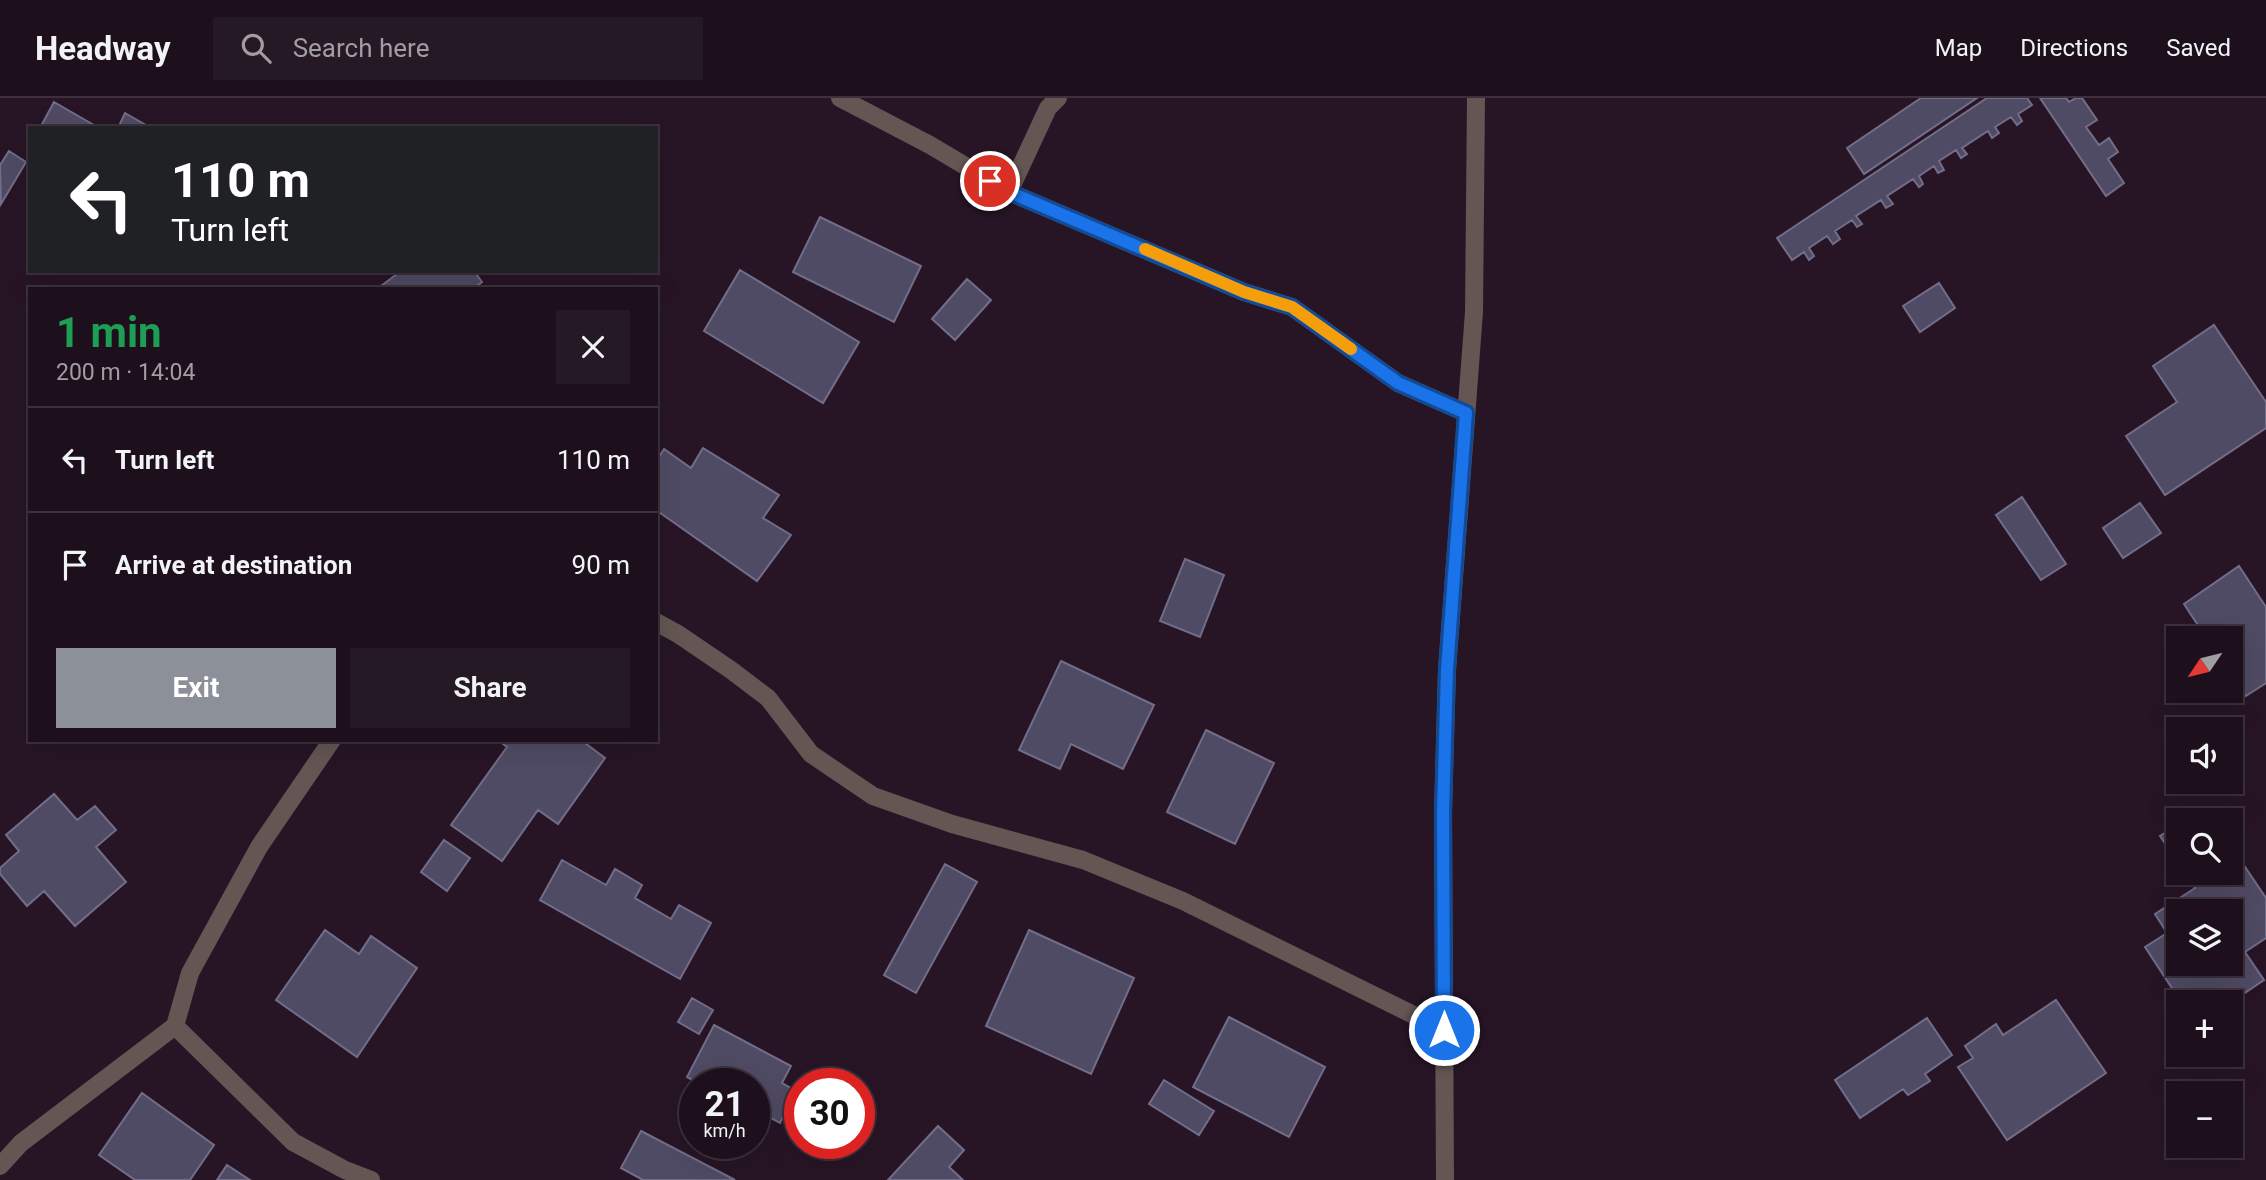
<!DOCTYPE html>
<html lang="en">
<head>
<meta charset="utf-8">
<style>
	:root { --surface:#1d101c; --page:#251925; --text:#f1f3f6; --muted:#a09da3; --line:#3b303b; --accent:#8c9099 }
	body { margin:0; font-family:Roboto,sans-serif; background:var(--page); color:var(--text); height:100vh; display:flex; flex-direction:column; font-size:26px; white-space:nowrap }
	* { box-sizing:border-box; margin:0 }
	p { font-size:23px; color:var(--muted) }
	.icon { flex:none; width:38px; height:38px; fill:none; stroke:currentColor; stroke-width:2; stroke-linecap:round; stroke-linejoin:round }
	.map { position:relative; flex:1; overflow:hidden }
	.side { position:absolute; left:28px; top:189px; width:630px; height:455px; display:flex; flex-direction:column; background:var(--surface); border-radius:0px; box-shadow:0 7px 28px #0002,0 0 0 2px var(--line) }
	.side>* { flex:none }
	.hud { position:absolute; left:28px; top:28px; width:630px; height:147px; border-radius:0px; box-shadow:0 7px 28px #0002,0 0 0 2px var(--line); background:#202124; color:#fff; overflow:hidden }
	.needle { width:46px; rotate:235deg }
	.tools { position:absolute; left:2166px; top:528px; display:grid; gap:14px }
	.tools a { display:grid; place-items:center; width:77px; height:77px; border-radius:0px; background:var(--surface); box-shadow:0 7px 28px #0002,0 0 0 2px var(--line); font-size:35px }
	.speed { position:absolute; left:679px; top:970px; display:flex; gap:14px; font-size:35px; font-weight:700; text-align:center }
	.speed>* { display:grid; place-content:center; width:91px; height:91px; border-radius:50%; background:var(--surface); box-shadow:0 7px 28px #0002,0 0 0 2px var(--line); line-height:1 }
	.speed small { font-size:18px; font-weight:400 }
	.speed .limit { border:10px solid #d22; background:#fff; color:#111 }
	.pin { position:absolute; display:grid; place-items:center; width:60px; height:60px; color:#fff; margin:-30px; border:4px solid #fff; border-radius:50%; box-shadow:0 2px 7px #0007 }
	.me { position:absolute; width:77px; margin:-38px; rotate:0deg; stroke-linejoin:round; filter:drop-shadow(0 0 5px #0008) }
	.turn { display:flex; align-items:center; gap:24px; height:147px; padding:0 28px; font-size:32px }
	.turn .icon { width:91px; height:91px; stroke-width:2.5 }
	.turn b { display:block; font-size:49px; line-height:60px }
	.round { display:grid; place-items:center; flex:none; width:74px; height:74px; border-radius:0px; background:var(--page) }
	.overview { display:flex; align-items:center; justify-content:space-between; height:119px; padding:0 28px }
	h1 { font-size:42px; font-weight:700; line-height:52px; color:#1e9e55 }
	.button { display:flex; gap:14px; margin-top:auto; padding:14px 28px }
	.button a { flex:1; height:80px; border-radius:0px; background:var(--accent); color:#fff; font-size:28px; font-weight:700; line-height:80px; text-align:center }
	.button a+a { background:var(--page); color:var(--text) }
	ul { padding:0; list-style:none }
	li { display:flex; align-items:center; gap:21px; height:105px; padding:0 28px; border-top:2px solid var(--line) }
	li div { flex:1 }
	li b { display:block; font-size:26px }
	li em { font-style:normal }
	header { display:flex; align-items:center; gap:42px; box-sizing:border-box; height:98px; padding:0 35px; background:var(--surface); border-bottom:2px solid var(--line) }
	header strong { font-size:33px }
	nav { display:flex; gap:38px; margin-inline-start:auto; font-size:24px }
	.search { width:490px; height:63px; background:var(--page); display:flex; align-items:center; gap:18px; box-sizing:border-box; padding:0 24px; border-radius:0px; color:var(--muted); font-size:26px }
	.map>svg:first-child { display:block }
	.building { fill:#504b64; stroke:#726d88; stroke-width:2; fill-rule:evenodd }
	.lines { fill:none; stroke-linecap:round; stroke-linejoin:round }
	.minor { stroke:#635653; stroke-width:18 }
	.route-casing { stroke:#114b97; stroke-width:18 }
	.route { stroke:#1a73e8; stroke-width:12 }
	.slow { stroke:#f59e0b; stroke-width:12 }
</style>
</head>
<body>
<header>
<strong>Headway</strong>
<div class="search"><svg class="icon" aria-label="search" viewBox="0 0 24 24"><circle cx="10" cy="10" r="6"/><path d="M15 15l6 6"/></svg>Search here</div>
<nav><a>Map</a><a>Directions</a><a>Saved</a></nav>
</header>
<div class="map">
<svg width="2266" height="1082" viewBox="0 0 2266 1082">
	<rect width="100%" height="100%" fill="#271526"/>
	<path class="building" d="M 1921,0 L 1977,0 L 1864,76 L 1847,50 Z
		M 1987,0 L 2027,0 L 2032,7 L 2018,16 L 2022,23 L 2017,27 L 2011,19 L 1995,29 L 1999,35 L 1992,40 L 1988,33 L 1962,50 L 1967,56 L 1961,60 L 1956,52 L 1939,63 L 1944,72 L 1938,75 L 1934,68 L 1919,78 L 1923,86 L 1919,89 L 1913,81 L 1887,98 L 1893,106 L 1886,110 L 1881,102 L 1856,118 L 1862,126 L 1857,129 L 1852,122 L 1835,133 L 1840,141 L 1833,146 L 1827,138 L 1809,150 L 1814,158 L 1809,162 L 1804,154 L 1792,162 L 1777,140 Z
		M 2040,0 L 2066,0 L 2069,4 L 2076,0 L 2082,0 L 2097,22 L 2086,29 L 2099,47 L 2109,40 L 2118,54 L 2108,61 L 2124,85 L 2106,98 Z
		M 54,4 L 99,30 L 40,30 Z
		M 125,15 L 151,30 L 118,30 Z
		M 9,53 L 26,64 L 1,106 L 0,67 Z
		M 820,119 L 921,168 L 894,224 L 793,174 Z
		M 740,172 L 859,244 L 823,305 L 704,233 Z
		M 401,173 L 474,173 L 482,184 L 473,191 L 377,191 Z
		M 967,181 L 991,202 L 955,242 L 932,221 Z
		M 1939,185 L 1955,210 L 1920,234 L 1903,208 Z
		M 2214,227 L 2266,304 L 2266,330 L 2165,397 L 2126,338 L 2177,304 L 2153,268 Z
		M 703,350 L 779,397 L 763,420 L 791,437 L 757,483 L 656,412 L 656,364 L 664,351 L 691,370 Z
		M 2022,399 L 2066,466 L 2041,482 L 1996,417 Z
		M 2140,405 L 2161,435 L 2123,460 L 2103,430 Z
		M 1185,461 L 1224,477 L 1200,539 L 1160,523 Z
		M 2239,468 L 2266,509 L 2266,585 L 2246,598 L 2231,576 L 2231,541 L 2207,541 L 2184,506 Z
		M 1061,563 L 1154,607 L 1123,671 L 1071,646 L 1060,671 L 1019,652 Z
		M 1206,632 L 1274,665 L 1235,746 L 1167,714 Z
		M 498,642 L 581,642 L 605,660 L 558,726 L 538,712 L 502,763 L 451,727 L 507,649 Z
		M 54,696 L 77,722 L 95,708 L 116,732 L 96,749 L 126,784 L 75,828 L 44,793 L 27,808 L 0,776 L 0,770 L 19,753 L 6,737 Z
		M 2204,709 L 2214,723 L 2183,723 Z
		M 2179,726 L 2179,766 L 2160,738 Z
		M 444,742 L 470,760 L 447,793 L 421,774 Z
		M 2231,748 L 2266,800 L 2266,840 L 2245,854 L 2264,882 L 2230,905 L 2179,905 L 2179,927 L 2165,906 L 2177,898 L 2145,849 L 2167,835 L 2155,816 L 2195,790 L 2185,775 L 2231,775 ZM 2179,814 L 2231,814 L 2231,866 L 2179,866 Z
		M 562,762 L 606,787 L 615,771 L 642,787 L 635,800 L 671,821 L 679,807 L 711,825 L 680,881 L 540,802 Z
		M 945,766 L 977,784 L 916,895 L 884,877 Z
		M 325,832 L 359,856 L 371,838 L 417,870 L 357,959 L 276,902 Z
		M 1029,832 L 1134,880 L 1091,976 L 986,928 Z
		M 692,900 L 713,912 L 699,936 L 678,924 Z
		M 2056,902 L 2106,975 L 2007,1042 L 1958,969 L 1973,960 L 1965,948 L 1996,926 L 2003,937 Z
		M 1229,919 L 1325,969 L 1289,1039 L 1193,989 Z
		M 1927,920 L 1952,957 L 1925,976 L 1930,983 L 1908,997 L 1903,991 L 1860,1020 L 1835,982 Z
		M 714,927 L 791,968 L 782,985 L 796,993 L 780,1025 L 754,1011 L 754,985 L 698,985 L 687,979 Z
		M 821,971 L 854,985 L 815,985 Z
		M 1164,982 L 1214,1013 L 1199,1037 L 1149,1006 Z
		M 142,995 L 214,1047 L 190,1082 L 135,1082 L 99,1057 Z
		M 938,1028 L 964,1052 L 949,1069 L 963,1082 L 888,1082 Z
		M 641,1033 L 735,1082 L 643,1082 L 621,1070 Z
		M 227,1067 L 250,1082 L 217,1082 Z"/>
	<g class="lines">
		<path class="minor" d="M 840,0 L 930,47 L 1009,94 L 1244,194 L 1292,209 L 1398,285 L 1466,315
			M 1009,94 L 1048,10 L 1058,0
			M 656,524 L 678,536 L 731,572 L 768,600 L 811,656 L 873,698 L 952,726 L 1083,762 L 1183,803 L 1444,932
			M 175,928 L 293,1044 L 345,1072 L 371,1082
			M 0,1068 L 21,1045 L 175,928 L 190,875 L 259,749 L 332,642
			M 1445,1082 L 1443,714 L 1447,572 L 1474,214 L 1476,0"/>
	</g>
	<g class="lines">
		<g class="route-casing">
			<path id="route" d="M 990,83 L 1009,94 L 1244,194 L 1292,209 L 1398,285 L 1466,315 L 1447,572 L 1443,714 L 1444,932"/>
		</g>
		<use href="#route" class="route"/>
		<path class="slow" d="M 1145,151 L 1244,194 L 1292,209 L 1351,251"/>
	</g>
</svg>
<div class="tools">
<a><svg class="needle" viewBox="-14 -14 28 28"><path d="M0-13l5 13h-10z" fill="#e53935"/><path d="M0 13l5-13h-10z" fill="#a09da3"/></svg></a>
<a><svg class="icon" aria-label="sound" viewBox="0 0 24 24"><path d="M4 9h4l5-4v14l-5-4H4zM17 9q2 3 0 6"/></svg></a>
<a><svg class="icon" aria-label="search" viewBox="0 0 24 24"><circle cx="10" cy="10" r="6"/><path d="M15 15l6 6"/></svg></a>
<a><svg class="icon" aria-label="layers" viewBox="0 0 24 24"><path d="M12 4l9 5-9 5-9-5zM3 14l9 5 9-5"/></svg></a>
<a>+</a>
<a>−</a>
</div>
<div class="speed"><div>21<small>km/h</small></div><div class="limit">30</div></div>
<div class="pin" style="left:990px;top:83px;background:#d93025"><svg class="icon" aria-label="arrive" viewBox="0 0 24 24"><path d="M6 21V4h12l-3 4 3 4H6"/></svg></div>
<svg class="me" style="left:1444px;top:932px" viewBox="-20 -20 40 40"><circle r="17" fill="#1a73e8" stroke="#fff" stroke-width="3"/><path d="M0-11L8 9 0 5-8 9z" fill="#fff"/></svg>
<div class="hud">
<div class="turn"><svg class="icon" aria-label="left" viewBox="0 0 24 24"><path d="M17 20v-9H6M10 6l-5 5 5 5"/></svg><div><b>110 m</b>Turn left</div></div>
</div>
<section class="side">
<div class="overview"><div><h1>1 min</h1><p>200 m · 14:04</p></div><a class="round"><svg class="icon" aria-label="close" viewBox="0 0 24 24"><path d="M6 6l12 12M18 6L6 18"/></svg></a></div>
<ul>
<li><svg class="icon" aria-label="left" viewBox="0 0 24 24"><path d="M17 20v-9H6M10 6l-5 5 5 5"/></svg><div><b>Turn left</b></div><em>110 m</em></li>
<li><svg class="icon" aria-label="arrive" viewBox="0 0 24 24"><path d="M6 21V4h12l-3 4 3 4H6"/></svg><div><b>Arrive at destination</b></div><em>90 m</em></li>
</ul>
<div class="button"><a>Exit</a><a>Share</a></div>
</section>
</div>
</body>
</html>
